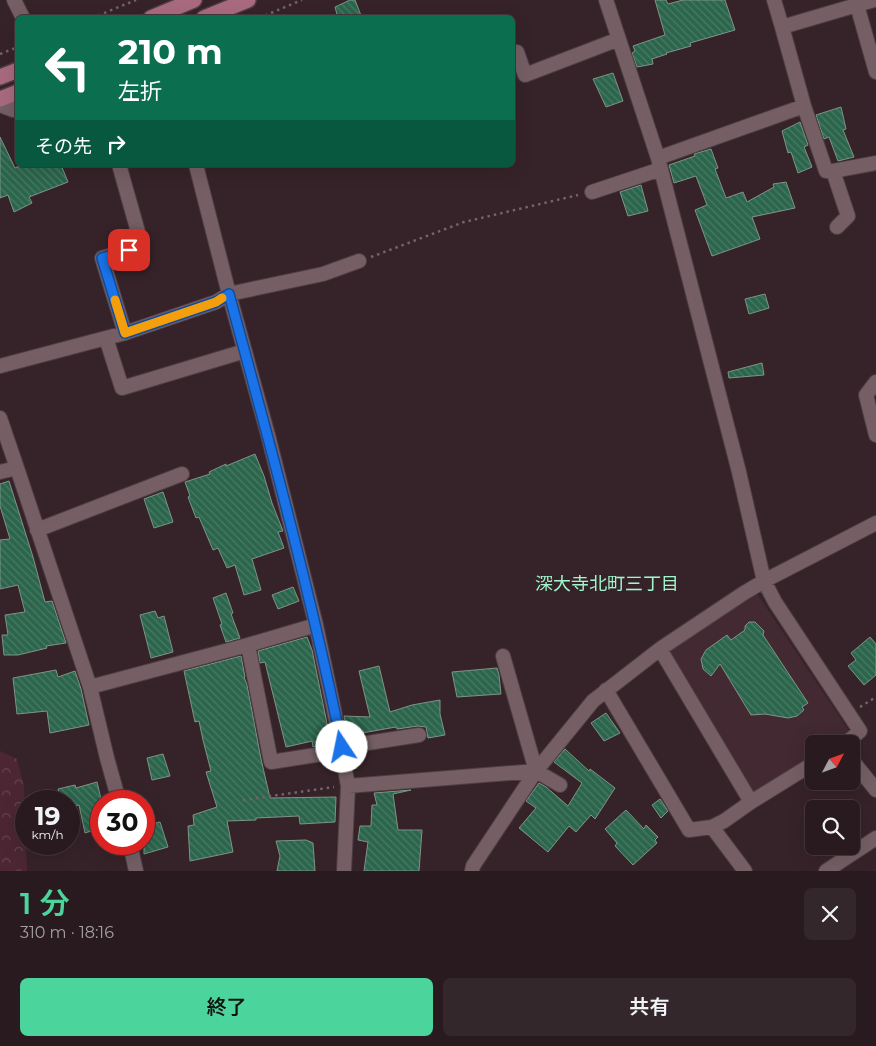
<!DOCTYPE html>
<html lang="ja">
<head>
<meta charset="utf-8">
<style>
	:root { --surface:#281a1f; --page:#34272c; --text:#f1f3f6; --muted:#a5a1a4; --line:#44383d; --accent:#4bd49c }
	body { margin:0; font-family:Montserrat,"Noto Sans JP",sans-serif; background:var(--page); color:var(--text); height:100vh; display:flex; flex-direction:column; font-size:19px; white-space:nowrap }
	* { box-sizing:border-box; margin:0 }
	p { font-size:16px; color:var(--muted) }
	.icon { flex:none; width:28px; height:28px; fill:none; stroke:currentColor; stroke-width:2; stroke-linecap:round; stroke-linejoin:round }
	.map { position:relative; height:871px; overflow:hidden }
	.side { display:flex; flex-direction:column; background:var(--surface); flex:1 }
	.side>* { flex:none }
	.hud { position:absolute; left:15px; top:15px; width:500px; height:152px; border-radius:8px; box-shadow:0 5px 20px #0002,0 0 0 1px var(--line); background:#0b6e4f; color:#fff; overflow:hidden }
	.needle { width:32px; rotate:49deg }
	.controls { position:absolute; left:805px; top:735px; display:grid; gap:10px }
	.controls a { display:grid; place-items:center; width:55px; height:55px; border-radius:8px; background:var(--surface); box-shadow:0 5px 20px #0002,0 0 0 1px var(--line); font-size:25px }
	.speed { position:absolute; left:15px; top:790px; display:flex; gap:10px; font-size:25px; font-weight:700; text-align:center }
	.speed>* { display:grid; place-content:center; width:65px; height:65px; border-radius:50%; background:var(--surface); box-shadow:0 5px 20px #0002,0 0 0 1px var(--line); line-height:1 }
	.speed small { font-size:12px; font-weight:400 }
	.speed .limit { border:8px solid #d22; background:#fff; color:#111 }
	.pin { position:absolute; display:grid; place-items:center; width:42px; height:42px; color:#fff; margin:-21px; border-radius:10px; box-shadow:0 2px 8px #0006 }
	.me { position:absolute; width:55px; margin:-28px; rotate:349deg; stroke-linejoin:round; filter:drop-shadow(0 0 4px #0008) }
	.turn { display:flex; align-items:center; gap:18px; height:105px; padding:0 20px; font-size:22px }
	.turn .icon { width:65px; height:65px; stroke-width:2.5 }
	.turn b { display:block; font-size:35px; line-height:42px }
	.then { display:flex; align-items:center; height:48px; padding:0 20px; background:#0003; gap:10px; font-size:19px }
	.round { display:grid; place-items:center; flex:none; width:52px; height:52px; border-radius:8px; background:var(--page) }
	.headline { display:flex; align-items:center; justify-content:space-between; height:85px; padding:0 20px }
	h1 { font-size:30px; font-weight:600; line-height:38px; color:var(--accent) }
	.cta { display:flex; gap:10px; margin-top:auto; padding:10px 20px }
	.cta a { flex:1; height:58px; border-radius:8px; background:var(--accent); color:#111; font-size:20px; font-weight:600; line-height:58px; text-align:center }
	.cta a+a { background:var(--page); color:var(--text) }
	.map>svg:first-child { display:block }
	.built { fill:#432931 }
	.forest { fill:url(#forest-crowns) }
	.building { fill:url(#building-back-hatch); stroke:#7e9488 }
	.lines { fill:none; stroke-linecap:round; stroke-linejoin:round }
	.minor-casing { stroke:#4e3e44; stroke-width:16 }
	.major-casing { stroke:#4e3e44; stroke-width:18 }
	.path { stroke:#746368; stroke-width:2.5; stroke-dasharray:2.5 4; stroke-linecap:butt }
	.minor { stroke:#755f65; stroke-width:14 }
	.major { stroke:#a96a7f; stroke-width:15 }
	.route-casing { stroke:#114b97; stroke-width:12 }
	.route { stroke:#1a73e8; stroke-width:9 }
	.slow { stroke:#f59e0b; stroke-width:9 }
	.labels { text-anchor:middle; stroke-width:5; stroke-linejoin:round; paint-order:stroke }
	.neighbourhood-label { font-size:18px; fill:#a0f5cc; stroke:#362329 }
</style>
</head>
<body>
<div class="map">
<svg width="876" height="871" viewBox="0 0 876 871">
	<defs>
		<pattern id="forest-crowns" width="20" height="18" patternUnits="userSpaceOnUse" patternTransform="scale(1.25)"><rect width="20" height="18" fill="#4c2633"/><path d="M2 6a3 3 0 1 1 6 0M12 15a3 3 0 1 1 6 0" fill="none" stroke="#654450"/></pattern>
		<pattern id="building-back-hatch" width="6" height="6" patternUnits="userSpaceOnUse" patternTransform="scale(1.25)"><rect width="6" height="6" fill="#2b654c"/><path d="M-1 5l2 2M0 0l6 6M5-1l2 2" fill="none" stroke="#497a65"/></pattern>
	</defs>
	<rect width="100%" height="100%" fill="#362329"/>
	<path class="built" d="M 756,592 L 849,731 L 830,744 L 814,744 L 814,754 L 751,794 L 665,654 Z"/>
	<path class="forest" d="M 0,751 L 17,759 L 24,786 L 27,871 L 0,871 Z"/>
	<path class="building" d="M 350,0 L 355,0 L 362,18 L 338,18 L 335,7 Z
		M 655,0 L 666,0 L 668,4 L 683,0 L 725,0 L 735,30 L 690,43 L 691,46 L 666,53 L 667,54 L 652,59 L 653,64 L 637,67 L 632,53 L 635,51 L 633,46 L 665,35 Z
		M 613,73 L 623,101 L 606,107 L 593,79 Z
		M 841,107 L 846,129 L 843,130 L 854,157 L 838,161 L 829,137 L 824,139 L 816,115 Z
		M 800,122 L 808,145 L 804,147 L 812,167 L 798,173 L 791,152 L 788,153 L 782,131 Z
		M 0,137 L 15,168 L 22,165 L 61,165 L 68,182 L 29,197 L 32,203 L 14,212 L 8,195 L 0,198 Z
		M 711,149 L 718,168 L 715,169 L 726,198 L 743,192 L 747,202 L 774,187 L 773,184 L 786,182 L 795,208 L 752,217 L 760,239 L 712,256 L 695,210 L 707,205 L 696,176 L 674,183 L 669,165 L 695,156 L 694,154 Z
		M 641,185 L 648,211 L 628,216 L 620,192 Z
		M 765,294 L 769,308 L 749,314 L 745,299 Z
		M 762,363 L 764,375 L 729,378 L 728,372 Z
		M 255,454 L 264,476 L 272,503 L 283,531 L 278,532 L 284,548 L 252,559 L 261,590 L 244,595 L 235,565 L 227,568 L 218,548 L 213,550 L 199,517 L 196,518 L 188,497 L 190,496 L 185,482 L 210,474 L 209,472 L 226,464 L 226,466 Z
		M 9,481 L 33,557 L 45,602 L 52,601 L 66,643 L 46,646 L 47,648 L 18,655 L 4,655 L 2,635 L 8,635 L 5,615 L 25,612 L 18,585 L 0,589 L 0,540 L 10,539 L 0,506 L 0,484 Z
		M 163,492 L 173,522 L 154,528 L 144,499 Z
		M 293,587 L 299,601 L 278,609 L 272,595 Z
		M 226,593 L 233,613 L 231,614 L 240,638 L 226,642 L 220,625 L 222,624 L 213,598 Z
		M 155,611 L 158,618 L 164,616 L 173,652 L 151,658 L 140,615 Z
		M 749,622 L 755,622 L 764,631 L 763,635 L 808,703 L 802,707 L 804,710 L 797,716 L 788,718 L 765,714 L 751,715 L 720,664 L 711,676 L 703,669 L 701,659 L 706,650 L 727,635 L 731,640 L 745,630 L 745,626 Z
		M 307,637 L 312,650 L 331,743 L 313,747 L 312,741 L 286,747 L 265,662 L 260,663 L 258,651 Z
		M 870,637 L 876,644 L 876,675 L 864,685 L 848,666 L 856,660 L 851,653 Z
		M 241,656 L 245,677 L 244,677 L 247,685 L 261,759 L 270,798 L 336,797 L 335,822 L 300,824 L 299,816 L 256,818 L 256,820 L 227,821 L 233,852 L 190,861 L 188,826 L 194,825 L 193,815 L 217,807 L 206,772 L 211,771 L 203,740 L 199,721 L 195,722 L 184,671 Z
		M 379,666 L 390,712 L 412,705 L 440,700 L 440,714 L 445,735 L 428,738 L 426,727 L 418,726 L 397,729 L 396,727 L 362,733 L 362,735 L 348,736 L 344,716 L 370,717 L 359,671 Z
		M 497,668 L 499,675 L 501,694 L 457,697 L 452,672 Z
		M 56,670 L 58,677 L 75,671 L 81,689 L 89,725 L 50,733 L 47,711 L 17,714 L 13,678 Z
		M 606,713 L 620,733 L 604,741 L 591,723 Z
		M 565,749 L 589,771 L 590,769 L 615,788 L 595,819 L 591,815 L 576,832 L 569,826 L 548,852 L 519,828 L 536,808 L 526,801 L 539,783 L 546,787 L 568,806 L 582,783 L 554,762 Z
		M 163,754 L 170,776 L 152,780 L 147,758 Z
		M 97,782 L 101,799 L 101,828 L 85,833 L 79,805 L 69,807 L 69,801 L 61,801 L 58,789 L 75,785 L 76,788 Z
		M 411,790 L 393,794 L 398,830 L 422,830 L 419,871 L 364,871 L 368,842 L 358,840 L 360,826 L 371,826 L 372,805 L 377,805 L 374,793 Z
		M 660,799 L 668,811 L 661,818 L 652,805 Z
		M 626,810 L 644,829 L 646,825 L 658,837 L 655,840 L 657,843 L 633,865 L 615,846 L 617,843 L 605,829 Z
		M 160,822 L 168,847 L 144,854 L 144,826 Z
		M 306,840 L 313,843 L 315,871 L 277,871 L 280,856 L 276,841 Z"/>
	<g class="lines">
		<g class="minor-casing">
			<path id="minor" d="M 14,0 L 23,18
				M 606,0 L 658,158 L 739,472 L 764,581 L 775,602 L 860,731 L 845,744
				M 774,0 L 782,27
				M 874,0 L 782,27 L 804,106 L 826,171 L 833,171 L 876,163
				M 857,5 L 876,72
				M 517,52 L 525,75 L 619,39
				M 0,105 L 13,110 L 18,108
				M 658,158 L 804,106
				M 196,165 L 229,294 L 268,435 L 316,625 L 334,710 L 348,786 L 344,871
				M 120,168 L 142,246 L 102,258 L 125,333
				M 833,171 L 848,216 L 837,227
				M 592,192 L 661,169
				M 106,338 L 122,388 L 245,351
				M 0,366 L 125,333 L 216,302 L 229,294 L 323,274 L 359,261
				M 876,382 L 866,395 L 876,435
				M 0,418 L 17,468 L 0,472
				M 17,468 L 90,687
				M 37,530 L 182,474
				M 248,645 L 271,762 L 342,751
				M 660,649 L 751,802
				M 503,656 L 536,771
				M 606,690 L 689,830 L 712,827 L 724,821 L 751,802 L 814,763
				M 342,747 L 419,735
				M 851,759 L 876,790
				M 348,786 L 536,771 L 560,785
				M 119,801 L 107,758 L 90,687 L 248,645 L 316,625
				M 712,827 L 745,871
				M 130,844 L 136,871
				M 472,871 L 473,866 L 536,771 L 593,701 L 660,649 L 744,593 L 764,581 L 876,523
				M 826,871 L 876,838"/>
		</g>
		<g class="major-casing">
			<path id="major" d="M 151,18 L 194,0
				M 204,18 L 248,0
				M 0,77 L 18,70
				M 0,99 L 18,92"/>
		</g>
		<path class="path" d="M 92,18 L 136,0
			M 259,18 L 302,0
			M 0,54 L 18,47
			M 371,257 L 464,222 L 578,195
			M 860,707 L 876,697
			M 243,800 L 334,787"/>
		<use href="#minor" class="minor"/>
		<use href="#major" class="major"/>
	</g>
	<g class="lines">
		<g class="route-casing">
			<path id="route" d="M 129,250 L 102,258 L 125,333 L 216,302 L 229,294 C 270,444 311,594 342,747"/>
		</g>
		<use href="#route" class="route"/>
		<path class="slow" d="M 115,300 L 125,333 L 216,302 L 222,298"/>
	</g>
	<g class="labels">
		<g class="neighbourhood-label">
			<text x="607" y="590">深大寺北町三丁目</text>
		</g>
	</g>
</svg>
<div class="controls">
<a><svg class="needle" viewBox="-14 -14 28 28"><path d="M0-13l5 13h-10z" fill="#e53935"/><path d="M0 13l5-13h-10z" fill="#a5a1a4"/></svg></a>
<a><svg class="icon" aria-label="search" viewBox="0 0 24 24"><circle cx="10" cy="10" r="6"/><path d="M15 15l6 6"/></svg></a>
</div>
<div class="speed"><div>19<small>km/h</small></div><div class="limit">30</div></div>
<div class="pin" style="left:129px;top:250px;background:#d93025"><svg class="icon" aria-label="arrive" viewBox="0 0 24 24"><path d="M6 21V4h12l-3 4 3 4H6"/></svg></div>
<svg class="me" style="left:342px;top:747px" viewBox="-20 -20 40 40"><circle r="19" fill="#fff"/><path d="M0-13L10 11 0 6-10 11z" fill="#1a73e8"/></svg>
<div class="hud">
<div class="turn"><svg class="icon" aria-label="left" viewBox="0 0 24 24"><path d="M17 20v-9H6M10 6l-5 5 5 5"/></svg><div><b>210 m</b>左折</div></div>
<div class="then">その先<svg class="icon" aria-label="right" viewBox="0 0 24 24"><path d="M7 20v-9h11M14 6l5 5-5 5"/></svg></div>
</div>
</div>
<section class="side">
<div class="headline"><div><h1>1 分</h1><p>310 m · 18:16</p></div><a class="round"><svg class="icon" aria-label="close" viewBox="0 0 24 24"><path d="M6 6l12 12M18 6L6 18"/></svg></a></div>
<div class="cta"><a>終了</a><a>共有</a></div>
</section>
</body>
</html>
